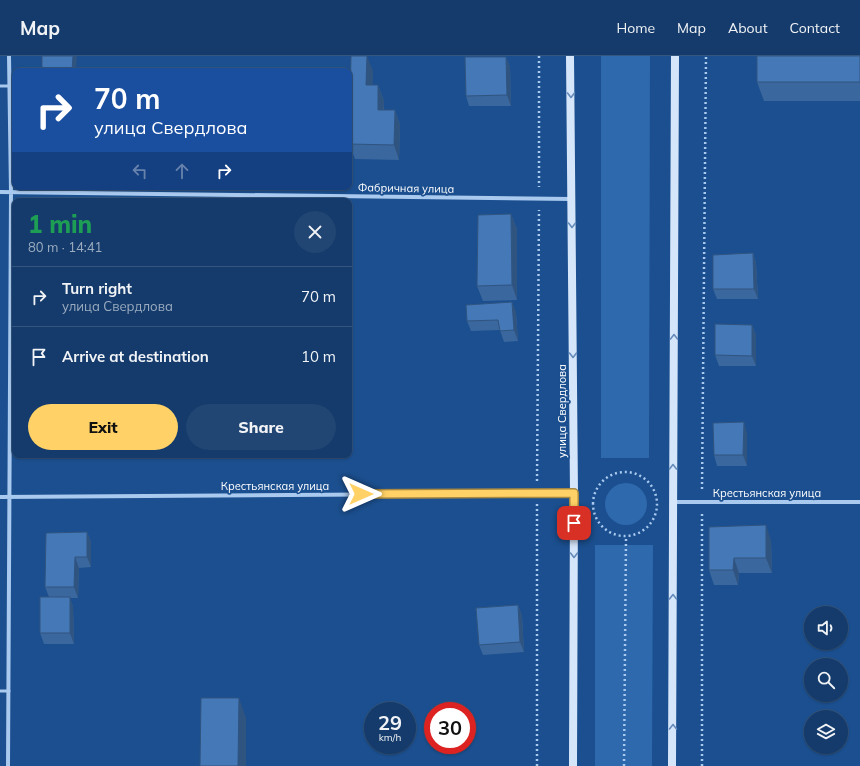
<!DOCTYPE html>
<html lang="en">
<head>
<meta charset="utf-8">
<style>
	:root { --surface:#143b6b; --page:#214673; --text:#f1f3f6; --muted:#9dadc1; --line:#33557e; --accent:#ffd166 }
	body { margin:0; font-family:Mulish,sans-serif; background:var(--page); color:var(--text); height:100vh; display:flex; flex-direction:column; font-size:15px; white-space:nowrap }
	* { box-sizing:border-box; margin:0 }
	p { font-size:13px; color:var(--muted) }
	.icon { flex:none; width:22px; height:22px; fill:none; stroke:currentColor; stroke-width:2; stroke-linecap:round; stroke-linejoin:round }
	.map { position:relative; flex:1; overflow:hidden }
	.details { position:absolute; left:12px; top:142px; width:340px; height:260px; display:flex; flex-direction:column; background:var(--surface); border-radius:8px; box-shadow:0 1px 3px #0004,0 0 0 1px var(--line) }
	.details>* { flex:none }
	.hud { position:absolute; left:12px; top:12px; width:340px; height:122px; border-radius:8px; box-shadow:0 1px 3px #0004,0 0 0 1px var(--line); background:#1a4fa0; color:#fff; overflow:hidden }
	.controls { position:absolute; left:804px; top:550px; display:grid; gap:8px }
	.controls a { display:grid; place-items:center; width:44px; height:44px; border-radius:50%; background:var(--surface); box-shadow:0 1px 3px #0004,0 0 0 1px var(--line); font-size:20px }
	.speed { position:absolute; left:364px; top:646px; display:flex; gap:8px; font-size:20px; font-weight:700; text-align:center }
	.speed>* { display:grid; place-content:center; width:52px; height:52px; border-radius:50%; background:var(--surface); box-shadow:0 1px 3px #0004,0 0 0 1px var(--line); line-height:1 }
	.speed small { font-size:10px; font-weight:400 }
	.speed .limit { border:6px solid #d22; background:#fff; color:#111 }
	.pin { position:absolute; display:grid; place-items:center; width:34px; height:34px; color:#fff; margin:-17px; border-radius:8px; box-shadow:0 2px 6px #0006 }
	.me { position:absolute; width:44px; margin:-22px; rotate:90deg; stroke-linejoin:round; filter:drop-shadow(0 0 3px #0008) }
	.turn { display:flex; align-items:center; gap:14px; height:84px; padding:0 16px; font-size:18px }
	.turn .icon { width:52px; height:52px; stroke-width:2.5 }
	.turn b { display:block; font-size:28px; line-height:34px }
	.lanes { display:flex; align-items:center; height:38px; padding:0 16px; background:#0003; justify-content:center; gap:20px; direction:ltr }
	.lanes .off { opacity:.35 }
	.round { display:grid; place-items:center; flex:none; width:42px; height:42px; border-radius:21px; background:var(--page) }
	.headline { display:flex; align-items:center; justify-content:space-between; height:68px; padding:0 16px }
	h1 { font-size:24px; font-weight:800; line-height:30px; color:#1e9e55 }
	.cta { display:flex; gap:8px; margin-top:auto; padding:8px 16px }
	.cta a { flex:1; height:46px; border-radius:24px; background:var(--accent); color:#111; font-size:16px; font-weight:800; line-height:46px; text-align:center }
	.cta a+a { background:var(--page); color:var(--text) }
	ul { padding:0; list-style:none }
	li { display:flex; align-items:center; gap:12px; height:60px; padding:0 16px; border-top:1px solid var(--line) }
	li div { flex:1 }
	li b { display:block; font-size:15px }
	li em { font-style:normal }
	header { display:flex; align-items:center; gap:24px; box-sizing:border-box; height:56px; padding:0 20px; background:var(--surface); border-bottom:1px solid var(--line) }
	header strong { font-size:19px }
	nav { display:flex; gap:22px; margin-inline-start:auto; font-size:14px }
	.map>svg:first-child { display:block }
	.green { fill:#2e69ad }
	.lines { fill:none; stroke-linecap:round; stroke-linejoin:round }
	.path { stroke:#a9c9ee; stroke-width:2.5; stroke-dasharray:2 3; stroke-linecap:butt }
	.service { stroke:#a9c9ee; stroke-width:3 }
	.minor { stroke:#a9c9ee; stroke-width:4 }
	.secondary { stroke:#d6e6fa; stroke-width:8 }
	.wall { fill:#3a679d }
	.shaded-wall { fill:#305480 }
	.building { fill:#4478b7; stroke:#305480 }
	.oneway { stroke:#668bba }
	.route-casing { stroke:#a68842; stroke-width:10 }
	.route { stroke:#ffd166; stroke-width:7 }
	.labels { text-anchor:middle; stroke-width:3.5; stroke-linejoin:round; paint-order:stroke }
	.street-label { font-size:11px; fill:#fff; stroke:#1b4f8f }
</style>
</head>
<body>
<header>
<strong>Map</strong>
<nav><a>Home</a><a>Map</a><a>About</a><a>Contact</a></nav>
</header>
<div class="map">
<svg width="860" height="710" viewBox="0 0 860 710">
	<rect width="100%" height="100%" fill="#1b4f8f"/>
	<path class="green" d="M 601,0 L 650,0 L 649,402 L 601,402 Z
		M605 448a21 21 0 1 1 42 0a21 21 0 1 1-42 0Z
		M 595,489 L 653,489 L 652,710 L 595,710 Z"/>
	<g class="lines">
		<path class="path" d="M 539,0 L 539,131
			M593 448a32 32 0 1 1 64 0a32 32 0 1 1-64 0Z
			M 537,425 L 539,154
			M 702,433 L 706,0
			M 537,448 L 537,710
			M 702,458 L 702,710
			M 624,710 L 626,481"/>
		<path class="service" d="M 0,30 L 9,30
			M 0,635 L 9,635"/>
		<path class="minor" d="M 0,136 L 571,143
			M 0,441 L 574,437
			M 673,446 L 860,446
			M 8,710 L 11,136 L 9,0"/>
		<path class="secondary" d="M 570,0 L 574,437 L 573,710
			M 672,710 L 675,0"/>
	</g>
	<path class="wall" d="M 860,0 L 860,45 L 764,45 L 757,26 Z
		M 506,1 L 510,11 L 511,50 L 469,50 L 466,40 Z
		M 373,15 L 372,29 L 378,29 L 384,45 L 384,54 L 395,54 L 400,69 L 399,104 L 355,103 L 349,88 Z
		M 511,158 L 517,173 L 517,244 L 483,245 L 477,230 Z
		M 753,197 L 756,207 L 758,243 L 717,243 L 713,233 Z
		M 516,256 L 518,285 L 504,286 L 500,274 L 471,275 L 467,265 Z
		M 752,269 L 756,279 L 756,310 L 719,310 L 715,299 Z
		M 747,377 L 747,410 L 717,410 L 714,399 Z
		M 709,471 L 771,484 L 772,517 L 739,517 L 738,529 L 714,529 L 709,514 Z
		M 87,476 L 91,486 L 91,511 L 79,512 L 78,542 L 70,542 L 73,551 L 74,588 L 44,588 L 40,577 L 49,541 L 45,531 Z
		M 518,549 L 522,560 L 524,596 L 483,599 L 479,589 Z"/>
	<path class="shaded-wall" d="M 73,0 L 77,0 L 76,15 L 72,15 Z
		M 367,0 L 373,15 L 372,44 L 366,29 Z
		M 506,1 L 510,11 L 511,50 L 507,39 Z
		M 378,29 L 384,45 L 383,69 L 378,54 Z
		M 395,54 L 400,69 L 399,104 L 394,89 Z
		M 511,158 L 517,173 L 517,244 L 512,229 Z
		M 753,197 L 756,207 L 758,243 L 754,233 Z
		M 512,246 L 516,256 L 518,285 L 514,274 Z
		M 752,269 L 756,279 L 756,310 L 752,300 Z
		M 744,366 L 747,377 L 747,410 L 743,399 Z
		M 766,469 L 771,484 L 772,517 L 766,502 Z
		M 87,476 L 91,486 L 91,511 L 87,501 Z
		M 75,501 L 79,512 L 78,542 L 74,531 Z
		M 734,502 L 739,517 L 738,529 L 733,514 Z
		M 70,541 L 73,551 L 74,588 L 70,577 Z
		M 518,549 L 522,560 L 524,596 L 520,586 Z
		M 239,642 L 246,662 L 246,710 L 238,710 Z"/>
	<path class="building" d="M 42,0 L 73,0 L 72,15 L 42,15 Z
		M 351,0 L 367,0 L 366,29 L 378,29 L 378,54 L 395,54 L 394,89 L 349,88 Z
		M 757,0 L 860,0 L 860,26 L 757,26 Z
		M 465,1 L 506,1 L 507,39 L 466,40 Z
		M 511,158 L 512,229 L 477,230 L 478,159 Z
		M 753,197 L 754,233 L 713,233 L 713,199 Z
		M 512,246 L 514,274 L 500,275 L 498,264 L 467,265 L 466,249 Z
		M 715,268 L 752,269 L 752,300 L 715,299 Z
		M 744,366 L 743,399 L 714,399 L 713,367 Z
		M 766,469 L 766,502 L 734,502 L 733,514 L 709,514 L 709,471 Z
		M 87,476 L 87,501 L 75,501 L 74,531 L 45,531 L 46,477 Z
		M 40,541 L 70,541 L 70,577 L 40,577 Z
		M 518,549 L 520,586 L 479,589 L 476,552 Z
		M 201,642 L 239,642 L 238,710 L 200,710 Z"/>
	<defs><path id="oneway-chevron" d="M-2-3.5L2.5 0L-2 3.5" fill="none" stroke-width="1.6" stroke-linecap="round" stroke-linejoin="round"/></defs>
	<g class="oneway">
		<use href="#oneway-chevron" transform="translate(571 39) rotate(90)"/>
		<use href="#oneway-chevron" transform="translate(572 169) rotate(90)"/>
		<use href="#oneway-chevron" transform="translate(674 281) rotate(-90)"/>
		<use href="#oneway-chevron" transform="translate(573 299) rotate(90)"/>
		<use href="#oneway-chevron" transform="translate(673 411) rotate(-90)"/>
		<use href="#oneway-chevron" transform="translate(574 499) rotate(90)"/>
		<use href="#oneway-chevron" transform="translate(673 541) rotate(-90)"/>
		<use href="#oneway-chevron" transform="translate(673 671) rotate(-90)"/>
	</g>
	<g class="lines">
		<g class="route-casing">
			<path id="route" d="M 361,438 L 574,437 L 574,467"/>
		</g>
		<use href="#route" class="route"/>
	</g>
	<g class="labels">
		<g class="street-label">
			<text transform="translate(406 132) rotate(1)" y="4">Фабричная улица</text>
			<text transform="translate(562 355) rotate(-90)" y="4">улица Свердлова</text>
			<text x="275" y="434">Крестьянская улица</text>
			<text x="767" y="441">Крестьянская улица</text>
		</g>
	</g>
</svg>
<div class="controls">
<a><svg class="icon" aria-label="sound" viewBox="0 0 24 24"><path d="M4 9h4l5-4v14l-5-4H4zM17 9q2 3 0 6"/></svg></a>
<a><svg class="icon" aria-label="search" viewBox="0 0 24 24"><circle cx="10" cy="10" r="6"/><path d="M15 15l6 6"/></svg></a>
<a><svg class="icon" aria-label="layers" viewBox="0 0 24 24"><path d="M12 4l9 5-9 5-9-5zM3 14l9 5 9-5"/></svg></a>
</div>
<div class="speed"><div>29<small>km/h</small></div><div class="limit">30</div></div>
<div class="pin" style="left:574px;top:467px;background:#d93025"><svg class="icon" aria-label="arrive" viewBox="0 0 24 24"><path d="M6 21V4h12l-3 4 3 4H6"/></svg></div>
<svg class="me" style="left:361px;top:438px" viewBox="-20 -20 40 40"><path d="M0-17L14 15 0 8-14 15z" fill="#ffd166" stroke="#fff" stroke-width="4"/></svg>
<div class="hud">
<div class="turn"><svg class="icon" aria-label="right" viewBox="0 0 24 24"><path d="M7 20v-9h11M14 6l5 5-5 5"/></svg><div><b>70 m</b>улица Свердлова</div></div>
<div class="lanes"><svg class="icon off" aria-label="left" viewBox="0 0 24 24"><path d="M17 20v-9H6M10 6l-5 5 5 5"/></svg><svg class="icon off" aria-label="ahead" viewBox="0 0 24 24"><path d="M12 20V5M6 11l6-6 6 6"/></svg><svg class="icon" aria-label="right" viewBox="0 0 24 24"><path d="M7 20v-9h11M14 6l5 5-5 5"/></svg></div>
</div>
<section class="details">
<div class="headline"><div><h1>1 min</h1><p>80 m · 14:41</p></div><a class="round"><svg class="icon" aria-label="close" viewBox="0 0 24 24"><path d="M6 6l12 12M18 6L6 18"/></svg></a></div>
<ul>
<li><svg class="icon" aria-label="right" viewBox="0 0 24 24"><path d="M7 20v-9h11M14 6l5 5-5 5"/></svg><div><b>Turn right</b><p>улица Свердлова</p></div><em>70 m</em></li>
<li><svg class="icon" aria-label="arrive" viewBox="0 0 24 24"><path d="M6 21V4h12l-3 4 3 4H6"/></svg><div><b>Arrive at destination</b></div><em>10 m</em></li>
</ul>
<div class="cta"><a>Exit</a><a>Share</a></div>
</section>
</div>
</body>
</html>
